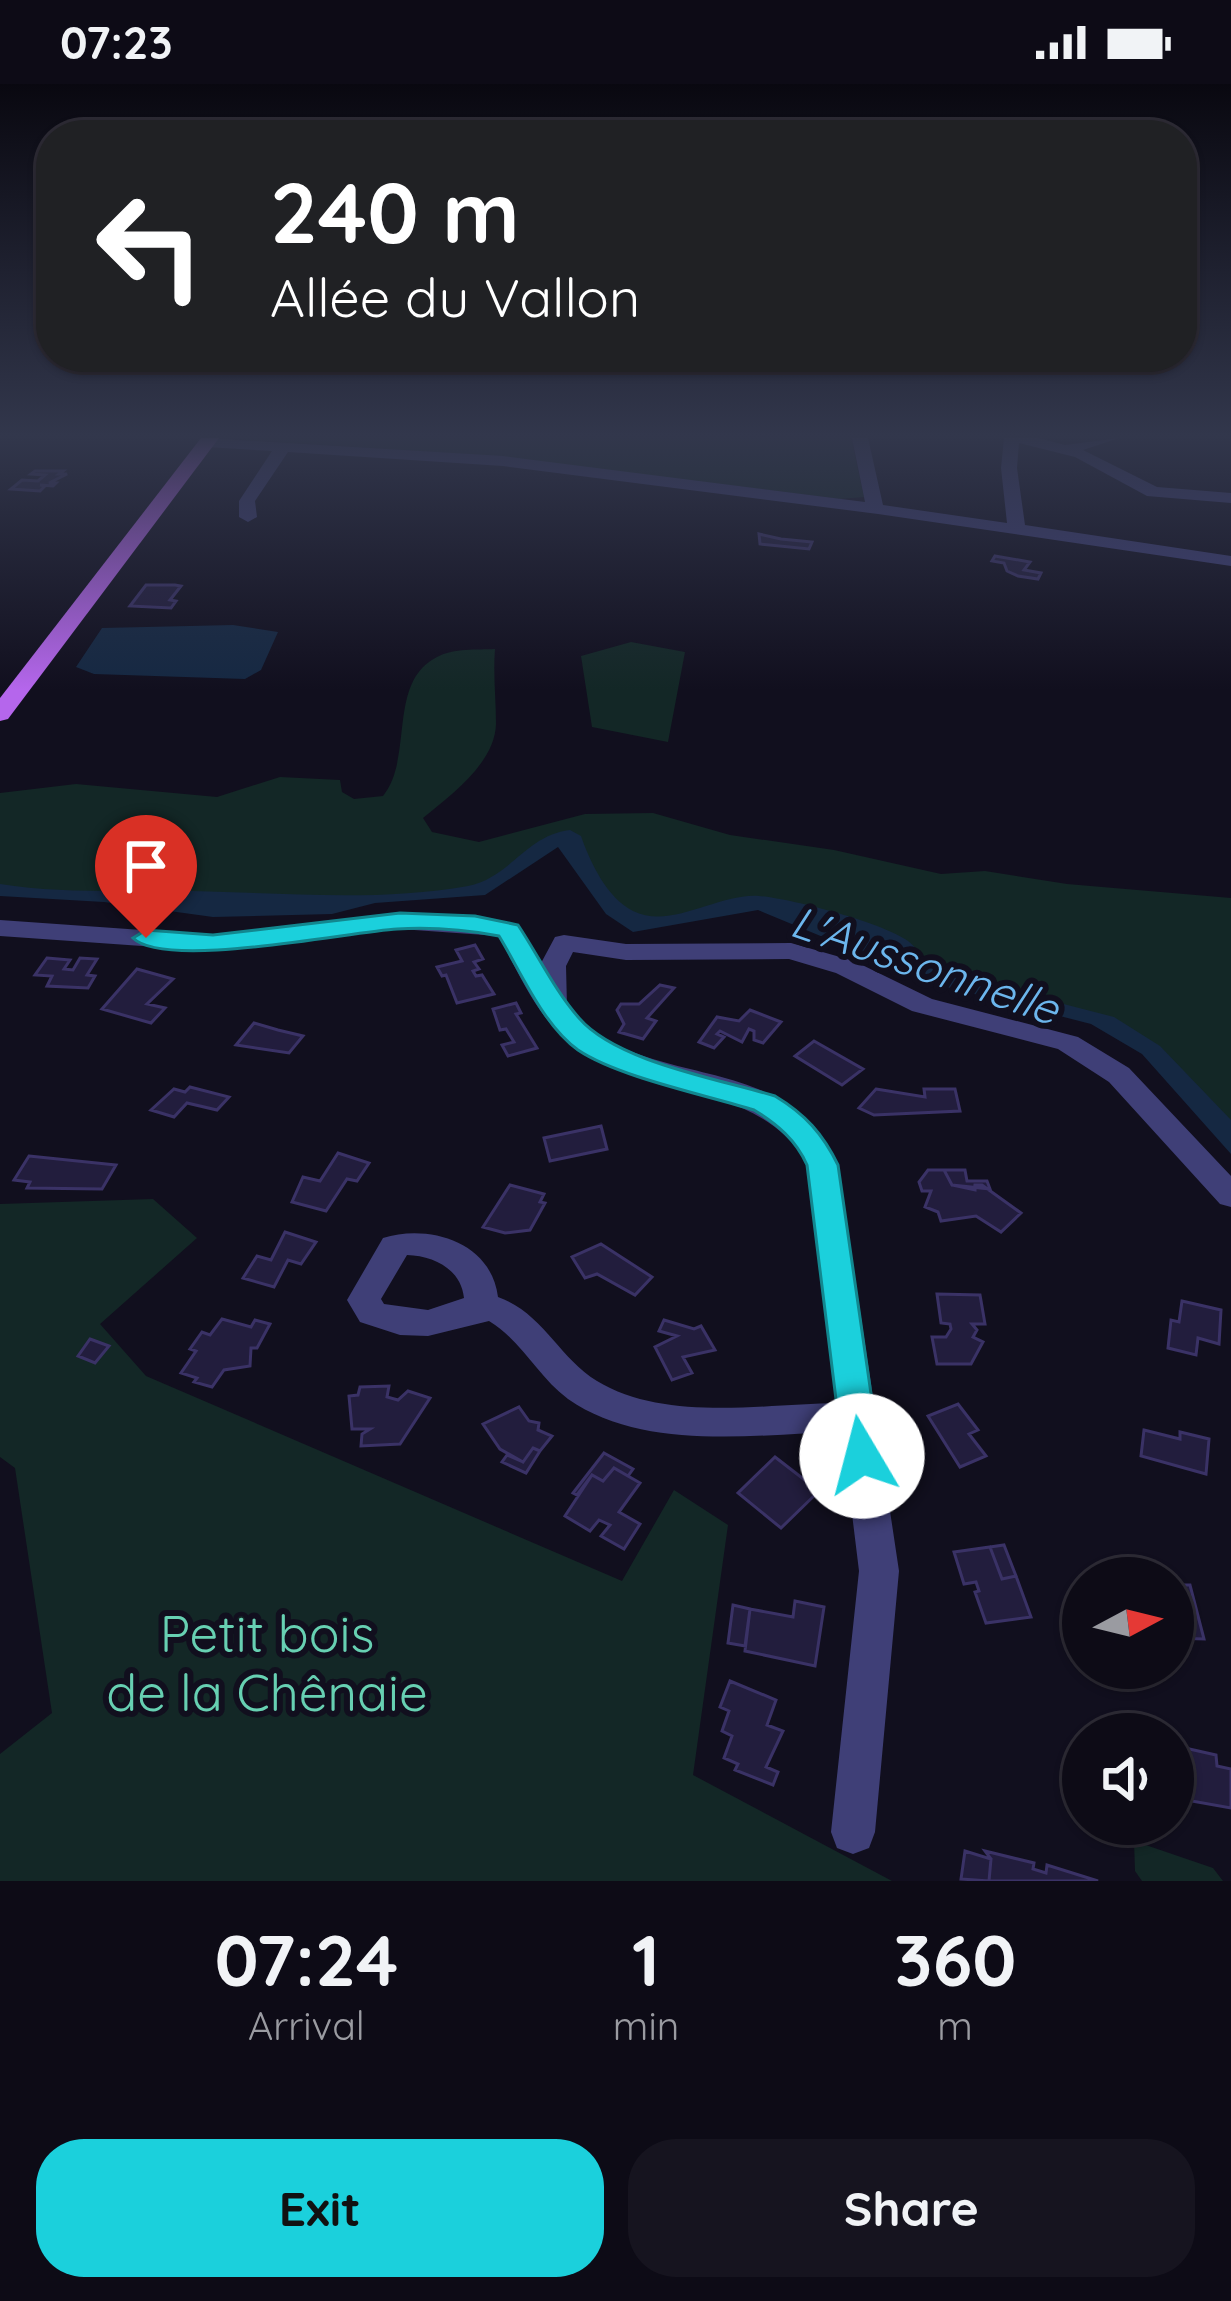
<!DOCTYPE html>
<html lang="en">
<head>
<meta charset="utf-8">
<style>
	:root { --surface:#0d0b16; --page:#16141f; --text:#f1f3f6; --muted:#9a9ba1; --line:#2d2b35; --accent:#1bd0dc }
	body { margin:0; font-family:Quicksand,sans-serif; background:var(--page); color:var(--text); height:100vh; display:flex; flex-direction:column; font-size:45px; white-space:nowrap }
	* { box-sizing:border-box; margin:0 }
	p { font-size:39px; color:var(--muted) }
	.icon { flex:none; width:66px; height:66px; fill:none; stroke:currentColor; stroke-width:2; stroke-linecap:round; stroke-linejoin:round }
	.map { position:relative; height:1797px; overflow:hidden }
	.drawer { display:flex; flex-direction:column; background:var(--surface); flex:1 }
	.drawer>* { flex:none }
	.banner { position:absolute; left:36px; top:36px; width:1161px; height:252px; border-radius:48px; box-shadow:0 3px 9px #0004,0 0 0 3px var(--line); background:#202124; color:#fff; overflow:hidden }
	.needle { width:78px; rotate:83deg }
	.fabs { position:absolute; left:1062px; top:1473px; display:grid; gap:24px }
	.fabs a { display:grid; place-items:center; width:132px; height:132px; border-radius:50%; background:var(--surface); box-shadow:0 3px 9px #0004,0 0 0 3px var(--line); font-size:60px }
	.pin { position:absolute; display:grid; place-items:center; width:102px; height:102px; color:#fff; margin:-123px -51px; border-radius:50% 50% 50% 0; rotate:-45deg; box-shadow:0 0 12px #0007 }
	.pin .icon { rotate:45deg }
	.me { position:absolute; width:132px; margin:-66px; rotate:352deg; stroke-linejoin:round; filter:drop-shadow(0 0 9px #0008) }
	.turn { display:flex; align-items:center; gap:42px; height:252px; padding:0 36px; font-size:54px }
	.turn .icon { width:156px; height:156px; stroke-width:2.5 }
	.turn b { display:block; font-size:84px; line-height:102px }
	.eta { display:flex; justify-content:space-evenly; align-items:center; height:204px; text-align:center }
	.eta b { font-size:72px; font-weight:800; line-height:84px }
	.cta { display:flex; gap:24px; margin-top:auto; padding:24px 36px }
	.cta a { flex:1; height:138px; border-radius:48px; background:var(--accent); color:#111; font-size:48px; font-weight:800; line-height:138px; text-align:center }
	.cta a+a { background:var(--page); color:var(--text) }
	.status { display:flex; justify-content:space-between; align-items:center; height:84px; padding:0 60px; background:var(--surface); direction:ltr }
	.status svg { height:33px; fill:currentColor }
	.map>svg:first-child { display:block }
	.green { fill:#132726 }
	.water { fill:#152842 }
	.building { fill:#221d3d; stroke:#3a3266; stroke-width:3 }
	.lines { fill:none; stroke-linecap:round; stroke-linejoin:round }
	.minor { fill:#3f3f77; fill-rule:evenodd }
	.major { fill:#b566ec; fill-rule:evenodd }
	.route { fill:#1bd0dc; stroke:#12878f; stroke-width:3 }
	.labels { text-anchor:middle; stroke-width:12; stroke-linejoin:round; paint-order:stroke }
	.water-label { font-size:45px; font-style:italic; fill:#6cb6ed; stroke:#110f1e }
	.near-park-label { font-size:51px; fill:#67d0b2; stroke:#110f1e }
</style>
</head>
<body>
<div class="status"><b>07:23</b><svg viewBox="0 0 49 12"><path d="M0 12V9h3v3zM5 12V6h3v6zM10 12V3h3v9zM15 12V0h3v12zM26 1h20v11H26zM47 4h2v5h-2z"/></svg></div>
<div class="map">
<svg width="1231" height="1797" viewBox="0 0 1231 1797">
	<rect width="100%" height="100%" fill="#110f1e"/>
	<path class="green" d="M 225,354 L 851,354 L 864,413 L 840,415 L 492,372 Z
		M 631,558 L 685,568 L 668,658 L 592,643 L 581,572 Z
		M 495,565 C 493,590 496,615 496,640 C 495,679 451,711 423,734 L 432,748 L 479,758 L 585,730 L 653,729 L 730,751 L 834,766 L 941,790 L 985,787 L 1067,800 L 1231,814 L 1231,1045 L 1134,950 L 943,894 L 746,821 L 633,844 L 566,752 L 487,808 L 265,820 L 0,804 L 0,709 L 76,700 L 217,713 L 280,693 L 340,696 L 342,708 L 354,715 L 383,712 C 414,674 387,598 437,573 C 454,564 477,566 495,565 Z
		M 153,1115 L 197,1154 L 100,1240 L 146,1292 L 622,1497 L 674,1406 L 728,1441 L 693,1691 L 892,1797 L 0,1797 L 0,1670 L 52,1629 L 15,1384 L 0,1373 L 0,1120 Z
		M 1134,1757 L 1213,1784 L 1223,1797 L 1142,1797 L 1135,1787 Z"/>
	<path class="water" d="M 233,541 L 278,548 L 261,586 L 245,595 L 94,590 L 76,583 L 102,544 Z
		M 570,746 L 581,752 C 590,778 607,814 633,827 C 672,846 718,809 759,812 C 789,814 884,839 908,857 C 922,867 920,880 939,888 L 1114,933 L 1160,962 L 1231,1036 L 1231,1070 L 1142,970 L 1091,940 L 939,901 L 758,826 L 633,848 L 606,830 L 558,763 L 485,811 L 375,819 L 332,830 L 213,833 L 104,818 L 0,812 L 0,800 C 63,810 129,806 193,807 C 282,809 379,818 468,802 C 510,794 526,751 570,746 Z"/>
	<path class="building" d="M 35,387 L 63,387 L 59,390 L 67,390 L 49,399 L 56,399 L 53,402 L 40,401 L 45,402 L 40,407 L 11,405 L 22,396 L 38,397 L 45,391 L 31,390 Z
		M 759,450 L 781,455 L 812,458 L 809,465 L 760,460 Z
		M 995,472 L 1030,478 L 1024,486 L 1041,489 L 1038,495 L 1018,492 L 1007,487 L 1004,479 L 992,477 Z
		M 146,501 L 175,501 L 181,502 L 170,516 L 176,517 L 171,524 L 130,522 Z
		M 475,861 L 483,875 L 474,878 L 479,885 L 473,887 L 476,892 L 482,891 L 494,910 L 457,919 L 446,891 L 442,892 L 437,883 L 462,877 L 456,866 Z
		M 47,874 L 70,876 L 64,885 L 73,886 L 80,874 L 97,875 L 87,891 L 95,892 L 88,904 L 47,902 L 52,892 L 35,891 Z
		M 137,885 L 173,895 L 147,920 L 165,924 L 151,939 L 102,925 Z
		M 660,901 L 674,904 L 647,934 L 656,937 L 643,955 L 619,948 L 624,940 L 617,926 L 621,920 L 639,920 Z
		M 516,919 L 521,929 L 516,930 L 537,964 L 508,972 L 502,961 L 514,958 L 506,945 L 500,946 L 493,925 Z
		M 750,926 L 781,938 L 763,959 L 754,956 L 754,947 L 749,945 L 742,958 L 720,947 L 717,950 L 724,953 L 714,964 L 699,958 L 717,933 L 739,937 Z
		M 254,939 L 278,946 L 303,952 L 289,969 L 236,961 Z
		M 814,957 L 863,985 L 842,1001 L 795,972 Z
		M 190,1003 L 229,1013 L 217,1026 L 187,1019 L 174,1033 L 151,1026 L 174,1005 L 185,1008 Z
		M 876,1005 L 925,1013 L 924,1005 L 955,1005 L 960,1027 L 874,1031 L 859,1024 Z
		M 601,1042 L 607,1065 L 550,1077 L 544,1054 Z
		M 338,1069 L 369,1079 L 357,1097 L 347,1095 L 326,1127 L 292,1118 L 303,1093 L 320,1097 Z
		M 29,1072 L 116,1081 L 102,1105 L 27,1104 L 30,1098 L 14,1096 Z
		M 928,1086 L 944,1086 L 952,1101 L 975,1106 L 975,1101 L 982,1101 L 1021,1129 L 1001,1148 L 976,1132 L 941,1137 L 938,1128 L 925,1123 L 931,1107 L 922,1107 L 919,1098 Z
		M 944,1086 L 965,1086 L 967,1097 L 987,1097 L 990,1105 L 952,1101 Z
		M 510,1101 L 544,1110 L 540,1118 L 545,1119 L 530,1146 L 505,1149 L 483,1143 Z
		M 285,1148 L 316,1158 L 301,1180 L 288,1176 L 274,1203 L 243,1194 L 257,1172 L 271,1176 Z
		M 601,1160 L 652,1193 L 635,1211 L 597,1190 L 585,1194 L 572,1173 Z
		M 937,1210 L 980,1211 L 985,1240 L 972,1240 L 977,1246 L 973,1253 L 983,1258 L 971,1280 L 937,1280 L 932,1253 L 946,1253 L 951,1245 L 950,1240 L 941,1239 Z
		M 1182,1217 L 1221,1226 L 1219,1260 L 1198,1254 L 1196,1271 L 1168,1264 L 1171,1236 L 1179,1238 Z
		M 222,1235 L 251,1243 L 255,1236 L 270,1240 L 257,1264 L 251,1264 L 250,1282 L 224,1286 L 212,1303 L 194,1298 L 197,1294 L 181,1289 L 196,1267 L 190,1265 L 202,1248 L 210,1251 Z
		M 664,1236 L 694,1245 L 701,1242 L 715,1266 L 683,1273 L 692,1289 L 672,1296 L 655,1263 L 677,1252 L 659,1247 Z
		M 90,1255 L 109,1262 L 95,1279 L 78,1272 Z
		M 389,1302 L 387,1313 L 398,1316 L 408,1307 L 430,1314 L 400,1360 L 361,1362 L 362,1350 L 370,1345 L 352,1345 L 349,1312 L 358,1311 L 360,1303 Z
		M 958,1320 L 978,1346 L 969,1350 L 986,1372 L 960,1383 L 928,1332 Z
		M 519,1323 L 529,1337 L 539,1339 L 538,1346 L 552,1352 L 540,1367 L 533,1364 L 523,1378 L 500,1365 L 483,1340 Z
		M 1144,1346 L 1180,1355 L 1180,1348 L 1209,1355 L 1206,1390 L 1141,1372 Z
		M 533,1364 L 540,1367 L 526,1389 L 502,1378 L 507,1371 L 523,1378 Z
		M 604,1369 L 633,1385 L 628,1392 L 614,1384 L 603,1397 L 592,1391 L 577,1411 L 573,1409 Z
		M 775,1373 L 819,1407 L 781,1444 L 738,1409 Z
		M 614,1384 L 640,1399 L 619,1428 L 640,1440 L 624,1465 L 601,1452 L 610,1441 L 599,1436 L 590,1447 L 565,1432 L 592,1391 L 603,1397 Z
		M 1004,1461 L 1016,1492 L 1002,1495 L 990,1463 Z
		M 990,1463 L 1002,1495 L 1016,1492 L 1031,1533 L 986,1539 L 975,1508 L 979,1507 L 976,1498 L 964,1500 L 954,1468 Z
		M 1173,1501 L 1190,1501 L 1204,1555 L 1173,1554 Z
		M 795,1517 L 824,1523 L 815,1582 L 745,1567 L 750,1525 L 793,1533 Z
		M 733,1521 L 750,1525 L 745,1562 L 728,1559 Z
		M 730,1597 L 776,1616 L 767,1641 L 783,1647 L 766,1683 L 778,1688 L 773,1701 L 735,1686 L 738,1680 L 724,1674 L 732,1652 L 722,1647 L 729,1627 L 720,1623 Z
		M 1185,1664 L 1216,1671 L 1217,1682 L 1231,1685 L 1231,1724 L 1175,1714 L 1174,1690 L 1191,1695 L 1191,1686 L 1185,1684 Z
		M 965,1767 L 991,1775 L 989,1797 L 961,1795 Z
		M 985,1767 L 1034,1779 L 1033,1785 L 1046,1789 L 1047,1781 L 1098,1797 L 989,1797 L 991,1775 Z"/>
	<g class="lines">
		<path class="minor" d="M 203,354 L 503,372 L 865,418 L 852,354 L 868,354 L 883,421 L 1007,439 L 1001,384 L 1004,354 L 1038,354 L 1065,361 L 1119,354 L 1083,366 L 1157,403 L 1231,409 L 1231,419 L 1147,412 L 1075,373 L 1019,359 L 1017,384 L 1025,441 L 1231,472 L 1231,482 L 878,430 L 503,382 L 288,368 L 255,417 L 257,433 L 248,438 L 239,433 L 239,417 L 272,367 L 206,363 L 198,358 Z
			M 400,829 L 475,832 L 518,841 L 540,881 L 555,853 L 564,851 L 626,860 L 791,859 L 854,877 L 932,915 L 1078,953 L 1129,984 L 1231,1092 L 1231,1123 L 1220,1120 L 1109,998 L 1058,965 L 912,927 L 836,889 L 789,875 L 626,876 L 573,868 L 566,882 L 567,922 C 629,1000 746,971 813,1041 C 823,1052 831,1067 838,1080 L 899,1487 L 875,1748 L 869,1764 L 853,1770 L 837,1764 L 831,1748 L 859,1487 L 842,1348 C 755,1350 644,1368 568,1315 C 537,1292 522,1257 489,1237 L 428,1252 L 400,1251 L 360,1238 L 347,1216 L 383,1154 C 428,1140 491,1157 498,1213 C 543,1229 558,1273 597,1297 C 664,1338 764,1320 838,1319 L 808,1080 C 757,996 653,1016 579,966 C 541,941 519,891 499,852 L 400,845 L 213,867 L 0,852 L 0,836 L 213,851 ZM 407,1171 C 434,1172 461,1185 464,1214 L 428,1226 L 384,1220 L 381,1215 Z"/>
		<path class="major" d="M 201,354 L 219,354 L 8,635 L 0,637 L 0,614 Z"/>
	</g>
	<linearGradient id="sky" x2="0" y2="1"><stop stop-color="#090810"/><stop offset="0.58" stop-color="#32374c"/><stop offset="1" stop-color="#32374c" stop-opacity="0"/></linearGradient>
	<rect width="1231" height="606" fill="url(#sky)"/>
	<path class="route" d="M 400,829 L 475,832 L 518,841 C 538,871 555,907 579,934 C 617,978 719,995 775,1012 C 805,1030 823,1050 838,1081 L 880,1372 L 875,1383 L 862,1387 L 848,1383 L 843,1372 L 807,1081 C 796,1056 777,1040 754,1026 C 706,1011 618,993 578,966 C 543,941 521,888 499,852 C 467,846 431,843 397,845 C 347,848 165,886 133,854 L 146,846 L 213,851 Z"/>
	<g class="labels">
		<g class="water-label">
			<text transform="translate(925 881) rotate(19)" y="16">L'Aussonnelle</text>
		</g>
		<g class="near-park-label">
			<text x="267" y="1568">Petit bois<tspan x="267" dy="59">de la Chênaie</tspan></text>
		</g>
	</g>
</svg>
<div class="fabs">
<a><svg class="needle" viewBox="-14 -14 28 28"><path d="M0-13l5 13h-10z" fill="#e53935"/><path d="M0 13l5-13h-10z" fill="#9a9ba1"/></svg></a>
<a><svg class="icon" aria-label="sound" viewBox="0 0 24 24"><path d="M4 9h4l5-4v14l-5-4H4zM17 9q2 3 0 6"/></svg></a>
</div>
<div class="pin" style="left:146px;top:854px;background:#d93025"><svg class="icon" aria-label="arrive" viewBox="0 0 24 24"><path d="M6 21V4h12l-3 4 3 4H6"/></svg></div>
<svg class="me" style="left:862px;top:1372px" viewBox="-20 -20 40 40"><circle r="19" fill="#fff"/><path d="M0-13L10 11 0 6-10 11z" fill="#1bd0dc"/></svg>
<div class="banner">
<div class="turn"><svg class="icon" aria-label="left" viewBox="0 0 24 24"><path d="M17 20v-9H6M10 6l-5 5 5 5"/></svg><div><b>240 m</b>Allée du Vallon</div></div>
</div>
</div>
<section class="drawer">
<div class="eta">
<div><b>07:24</b><p>Arrival</p></div>
<div><b>1</b><p>min</p></div>
<div><b>360</b><p>m</p></div>
</div>
<div class="cta"><a>Exit</a><a>Share</a></div>
</section>
</body>
</html>
